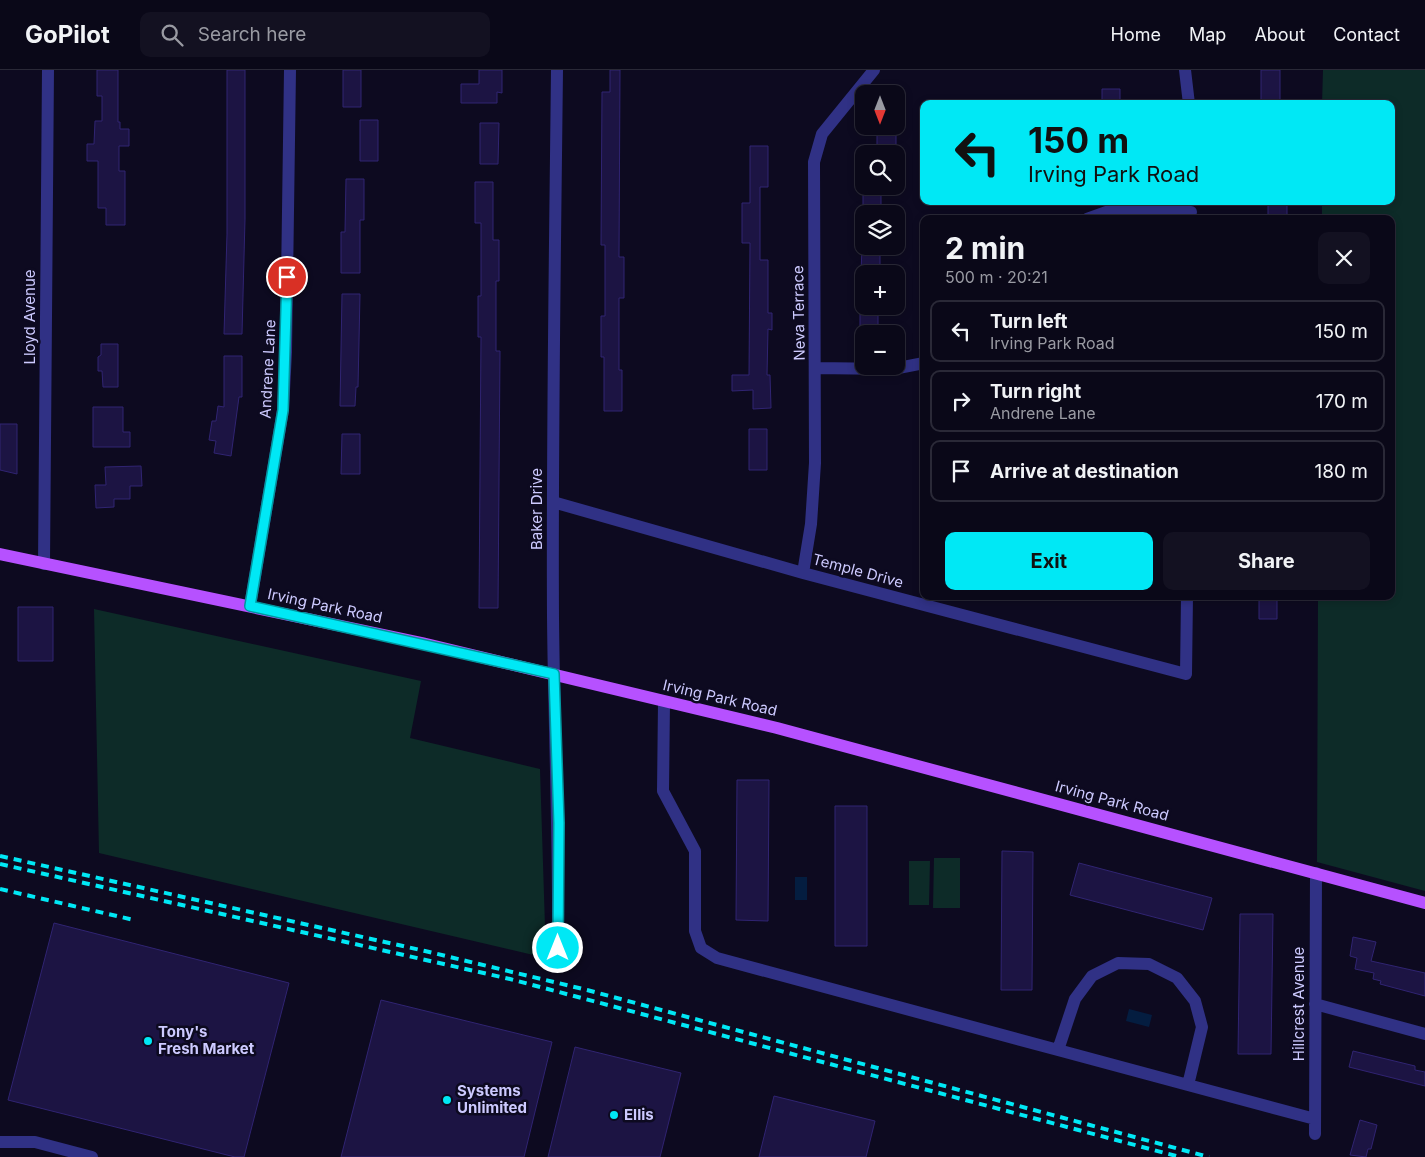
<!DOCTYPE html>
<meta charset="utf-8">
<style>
body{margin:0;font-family:Inter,sans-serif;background:#131121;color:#f1f3f6;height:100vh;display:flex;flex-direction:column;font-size:19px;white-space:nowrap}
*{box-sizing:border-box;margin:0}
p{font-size:16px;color:#999aa2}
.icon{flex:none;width:28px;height:28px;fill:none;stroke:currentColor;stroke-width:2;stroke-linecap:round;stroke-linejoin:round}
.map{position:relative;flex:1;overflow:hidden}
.panel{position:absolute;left:920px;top:145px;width:475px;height:385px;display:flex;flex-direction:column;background:#0a0818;border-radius:10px;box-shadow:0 2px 8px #0003,0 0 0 1px #2a2937}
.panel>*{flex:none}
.hud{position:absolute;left:920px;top:30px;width:475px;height:105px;border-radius:10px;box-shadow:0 2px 8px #0003,0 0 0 1px #2a2937;background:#00e8f5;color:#111;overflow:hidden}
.needle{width:32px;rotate:180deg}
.controls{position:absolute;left:855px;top:15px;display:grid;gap:10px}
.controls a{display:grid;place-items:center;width:50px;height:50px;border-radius:10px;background:#0a0818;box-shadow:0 2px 8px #0003,0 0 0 1px #2a2937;font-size:25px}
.pin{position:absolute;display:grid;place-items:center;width:42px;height:42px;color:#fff;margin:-21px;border:2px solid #fff;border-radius:50%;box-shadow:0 1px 5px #0007}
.me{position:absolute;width:55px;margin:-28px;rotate:0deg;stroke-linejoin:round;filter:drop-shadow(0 0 4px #0008)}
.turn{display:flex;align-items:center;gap:18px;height:105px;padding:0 25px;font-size:22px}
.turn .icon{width:65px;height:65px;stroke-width:2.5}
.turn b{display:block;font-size:35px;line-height:42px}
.round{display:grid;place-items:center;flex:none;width:52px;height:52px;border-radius:10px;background:#131121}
.overview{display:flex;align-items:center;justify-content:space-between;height:85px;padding:0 25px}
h1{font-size:30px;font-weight:700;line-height:38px}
.primary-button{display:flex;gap:10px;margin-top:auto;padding:10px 25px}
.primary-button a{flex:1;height:58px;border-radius:10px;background:#00e8f5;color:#111;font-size:20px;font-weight:700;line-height:58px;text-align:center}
.primary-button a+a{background:#131121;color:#f1f3f6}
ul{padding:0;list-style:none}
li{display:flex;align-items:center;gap:15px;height:62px;margin:0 10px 8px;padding:0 15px;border:2px solid #2a2937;border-radius:10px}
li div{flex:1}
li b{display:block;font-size:19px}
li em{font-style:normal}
header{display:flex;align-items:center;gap:30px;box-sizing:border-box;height:70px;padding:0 25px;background:#0a0818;border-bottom:1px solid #2a2937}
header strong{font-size:24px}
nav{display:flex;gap:28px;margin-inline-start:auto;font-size:18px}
.search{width:350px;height:45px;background:#131121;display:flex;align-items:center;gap:12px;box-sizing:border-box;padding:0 18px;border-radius:10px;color:#999aa2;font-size:19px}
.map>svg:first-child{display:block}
.green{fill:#0d2b28}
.water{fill:#041d40}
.building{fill:#1c1443;stroke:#302472}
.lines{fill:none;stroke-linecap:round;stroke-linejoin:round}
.minor{stroke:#303185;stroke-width:12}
.major{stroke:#b651ff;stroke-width:12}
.rail{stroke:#00e8f5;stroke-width:4;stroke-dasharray:8 6;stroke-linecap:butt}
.route-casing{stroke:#00979f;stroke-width:12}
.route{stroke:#00e8f5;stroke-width:9}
.poi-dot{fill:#00e8f5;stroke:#0d0a20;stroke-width:2}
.labels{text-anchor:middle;stroke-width:5;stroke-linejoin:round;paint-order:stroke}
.street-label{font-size:15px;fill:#cdcaff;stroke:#0d0a20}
.poi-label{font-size:15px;font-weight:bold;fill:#cdcaff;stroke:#0d0a20;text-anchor:start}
</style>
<header>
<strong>GoPilot</strong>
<div class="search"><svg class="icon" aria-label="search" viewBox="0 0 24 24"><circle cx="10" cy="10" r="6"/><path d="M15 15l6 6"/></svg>Search here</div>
<nav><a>Home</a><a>Map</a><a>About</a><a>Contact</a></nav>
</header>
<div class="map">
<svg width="1425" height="1087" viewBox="0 0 1425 1087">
<rect width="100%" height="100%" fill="#0d0a20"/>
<path class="green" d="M1323,0H1425V821L1317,792L1318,526H1391V149H1322V131H1391V34H1322Z
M94,539L421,611L410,668L540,699L546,888L99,783Z
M934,788H960V838H933Z
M909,791H930L929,835H909Z"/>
<path class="water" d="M795,807H807V830H795Z
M1129,939L1152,945L1149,957L1126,951Z"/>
<path class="building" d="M97,0H118V52H120V59H129V76H119V101H125V155H106V138H98V91H87V74H94L95,51H102V26H97Z
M227,0H245V149L242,264H224L227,164Z
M343,0H361V37H343Z
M479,0H502V23L497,22V33H461V14H479Z
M610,0H620L619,187H624V228H619V300H622V341H604V287H601V246H605V175H601L602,22H610Z
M1261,0H1280V34H1261Z
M1102,19H1120V34H1102Z
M360,50H378V91H360Z
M480,53H499L498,94H480Z
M877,56H896V84H877Z
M750,76H768V117H760V190H768V243H772V260L768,259L767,305H770L771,338L753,339V320L732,321V305H749L750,173H742V133H750Z
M346,109H364V150H360V203H341V162H345Z
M475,112H493V170H499V211H496V281H500L498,538H479L481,267H478V226H481V153H475Z
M863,116H881V144H863Z
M1268,131H1287V149H1268Z
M862,176H880V204H861Z
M342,224H360L358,317H356L355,336H340Z
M860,236H878V264H860Z
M101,274H118V317H103L102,301H98V287L101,285Z
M224,286H242V327H239L231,386L214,383L216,371L209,370L212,351H216L218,336L224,337Z
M93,337H123V362H130V377H93Z
M0,354H17V404L0,400Z
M749,359H767V400H749Z
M342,364H360V404H341Z
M141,396L142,416H130V429H114V437L96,438L95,415H106L105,397Z
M1259,526H1277V549H1259Z
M18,537H53V591H18Z
M737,710H769L768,851L736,850Z
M835,736H867V876H835Z
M1002,781L1033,782L1032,920H1001Z
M1079,793L1212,828L1203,860L1070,825Z
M1240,844H1273L1271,984H1238Z
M54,853L289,913L244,1087H235L8,1030Z
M1353,867L1376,872L1371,891L1425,903V926L1380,914L1381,911L1373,909L1374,903L1355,899L1357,888L1350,886Z
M381,930L552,972L524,1087H341Z
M575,977L681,1003L660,1087H548Z
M1353,981L1415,996V1000L1425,1002V1016L1349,997Z
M774,1026L875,1051L866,1087H759Z
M1360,1050L1377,1055L1371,1079H1368L1366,1087L1350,1085Z"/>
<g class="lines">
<path class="minor" d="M557,0C555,182 552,365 553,547C554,657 559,767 558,878
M1185,0L1189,34
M1087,149L1112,140L1191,142
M815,298L893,299L924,293
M553,432L803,503L1186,604L1187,526
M44,494L48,0
M803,503L811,454L815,393L814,92L822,64L874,0
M250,536L283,340L286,282L290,0
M664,632L663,721L695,781V861L701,878L717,888L1058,980
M1118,893L1149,894L1177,908L1195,931L1202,957L1188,1015L1058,980L1075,929L1092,906Z
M1315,934L1425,964
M1188,1015L1315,1049
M1315,1064L1316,803
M0,1072H35L92,1087"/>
<path class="major" d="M0,484L422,573L777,658L1425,833"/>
<path class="rail" d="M0,786L425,881L587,920L1209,1087
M0,794L510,909L1180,1087
M0,819L134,850"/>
</g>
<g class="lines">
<defs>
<path id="route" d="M287,207L283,340L250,536L554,604L559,753L558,878"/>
</defs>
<use href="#route" class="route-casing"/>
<use href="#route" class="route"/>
</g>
<g class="poi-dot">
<circle cx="148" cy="971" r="5"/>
<circle cx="447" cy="1030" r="5"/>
<circle cx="614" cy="1045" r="5"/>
</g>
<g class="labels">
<g class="street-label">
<text transform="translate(799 243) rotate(-91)" y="5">Neva Terrace</text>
<text transform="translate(30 247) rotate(-90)" y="5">Lloyd Avenue</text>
<text transform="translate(268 299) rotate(-87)" y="5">Andrene Lane</text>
<text transform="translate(537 439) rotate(-90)" y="5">Baker Drive</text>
<text transform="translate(858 501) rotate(15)" y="5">Temple Drive</text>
<text transform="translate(325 536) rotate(12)" y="5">Irving Park Road</text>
<text transform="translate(720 628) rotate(13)" y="5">Irving Park Road</text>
<text transform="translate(1112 731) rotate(15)" y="5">Irving Park Road</text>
<text transform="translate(1299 934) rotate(-90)" y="5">Hillcrest Avenue</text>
</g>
<g class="poi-label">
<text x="158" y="967">Tony's<tspan x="158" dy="17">Fresh Market</tspan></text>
<text x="457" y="1026">Systems<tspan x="457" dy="17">Unlimited</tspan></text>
<text x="624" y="1050">Ellis</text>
</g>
</g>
</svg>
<div class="controls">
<a><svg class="needle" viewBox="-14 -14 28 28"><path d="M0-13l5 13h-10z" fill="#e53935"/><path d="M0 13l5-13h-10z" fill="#999aa2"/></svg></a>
<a><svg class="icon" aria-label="search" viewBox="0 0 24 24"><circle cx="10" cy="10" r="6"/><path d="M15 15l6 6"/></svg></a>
<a><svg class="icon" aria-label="layers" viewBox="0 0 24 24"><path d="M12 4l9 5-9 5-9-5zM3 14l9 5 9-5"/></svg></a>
<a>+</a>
<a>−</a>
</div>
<div class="pin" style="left:287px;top:207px;background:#d93025"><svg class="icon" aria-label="arrive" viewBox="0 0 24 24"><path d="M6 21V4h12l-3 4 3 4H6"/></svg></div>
<svg class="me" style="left:558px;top:878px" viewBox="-20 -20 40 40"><circle r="17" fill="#00e8f5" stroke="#fff" stroke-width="3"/><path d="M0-11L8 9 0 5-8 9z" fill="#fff"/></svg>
<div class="hud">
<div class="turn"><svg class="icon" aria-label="left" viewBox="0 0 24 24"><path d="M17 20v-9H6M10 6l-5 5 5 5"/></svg><div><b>150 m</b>Irving Park Road</div></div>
</div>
<section class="panel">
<div class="overview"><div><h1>2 min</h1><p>500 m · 20:21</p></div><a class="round"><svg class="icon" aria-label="close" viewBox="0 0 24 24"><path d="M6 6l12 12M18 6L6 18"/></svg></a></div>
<ul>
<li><svg class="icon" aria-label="left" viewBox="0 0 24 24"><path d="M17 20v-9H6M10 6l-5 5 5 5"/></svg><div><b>Turn left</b><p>Irving Park Road</p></div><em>150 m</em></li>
<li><svg class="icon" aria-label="right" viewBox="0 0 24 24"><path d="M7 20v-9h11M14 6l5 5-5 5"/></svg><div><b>Turn right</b><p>Andrene Lane</p></div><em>170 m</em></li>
<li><svg class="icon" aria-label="arrive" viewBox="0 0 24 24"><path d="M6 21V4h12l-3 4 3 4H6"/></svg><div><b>Arrive at destination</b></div><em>180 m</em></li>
</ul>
<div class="primary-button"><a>Exit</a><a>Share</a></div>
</section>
</div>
